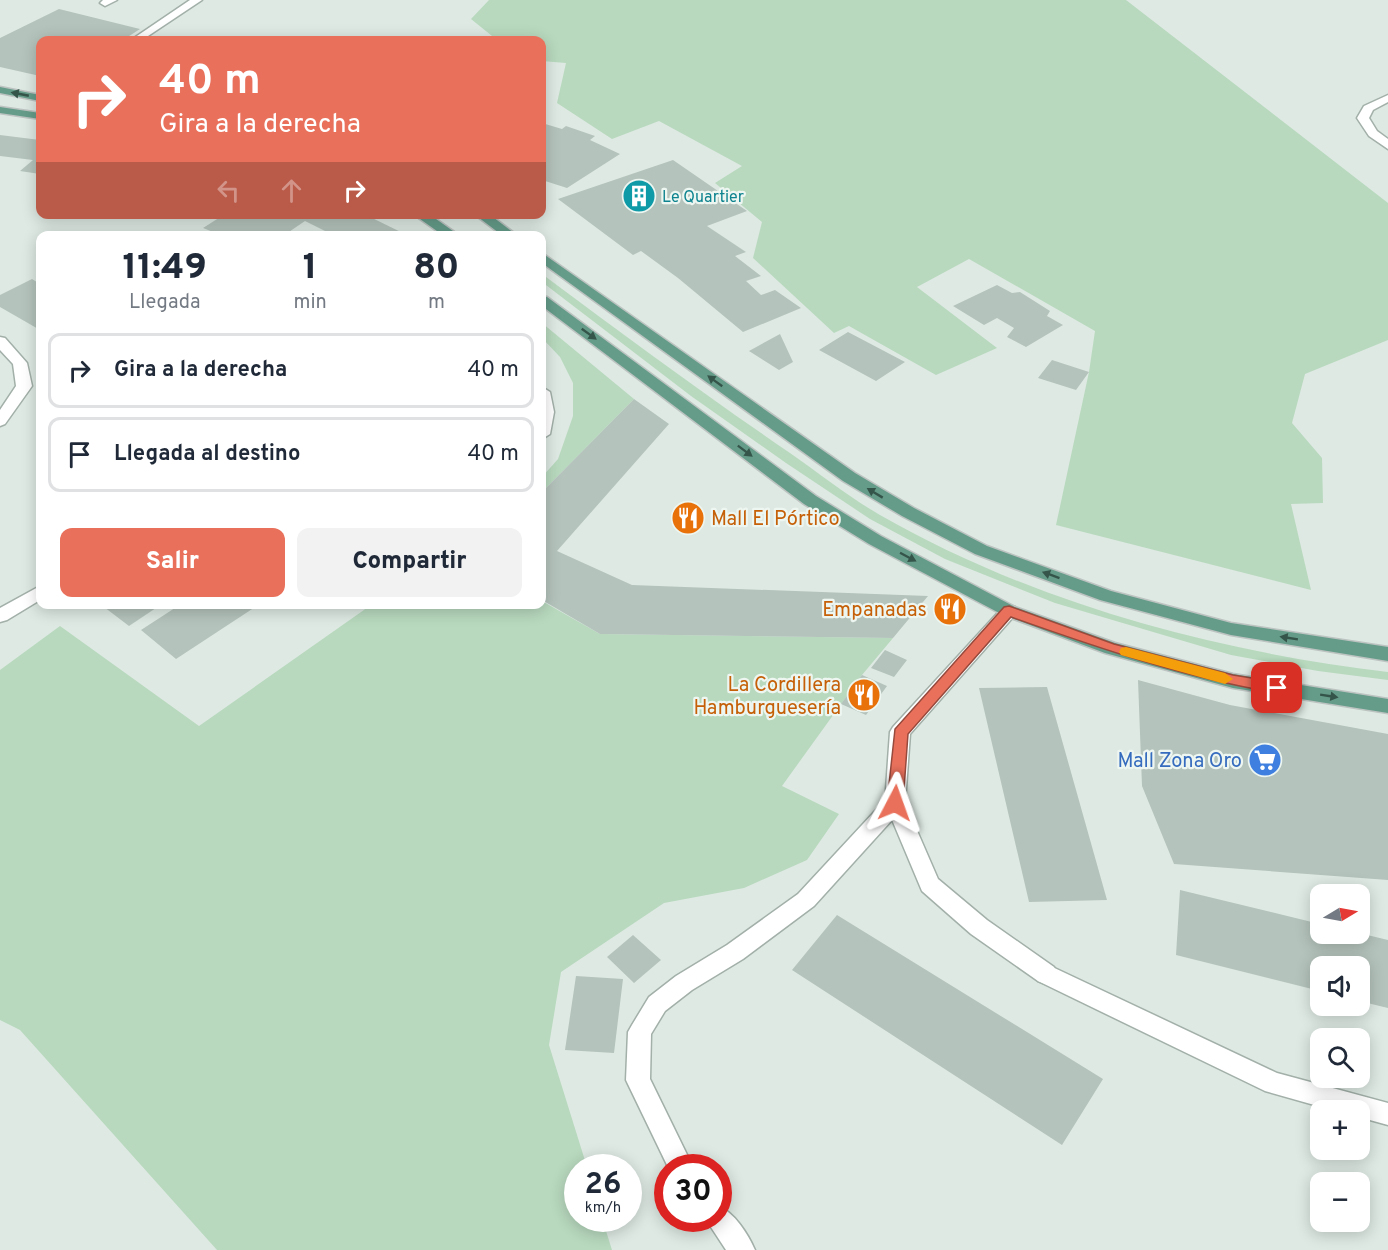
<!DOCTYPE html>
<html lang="es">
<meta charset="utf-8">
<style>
body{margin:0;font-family:Overpass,sans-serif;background:#f2f2f3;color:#1f2937;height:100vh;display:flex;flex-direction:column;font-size:22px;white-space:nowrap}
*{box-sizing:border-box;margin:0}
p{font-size:20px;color:#747a83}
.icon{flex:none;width:33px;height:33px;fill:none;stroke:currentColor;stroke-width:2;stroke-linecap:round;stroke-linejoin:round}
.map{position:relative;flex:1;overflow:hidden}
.sheet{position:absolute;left:36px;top:231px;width:510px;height:378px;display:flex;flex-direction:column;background:#fff;border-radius:12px;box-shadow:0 3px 15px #0003}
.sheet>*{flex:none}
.banner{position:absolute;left:36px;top:36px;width:510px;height:183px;border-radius:12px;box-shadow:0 3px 15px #0003;background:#e9715c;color:#fff;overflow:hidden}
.needle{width:39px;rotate:80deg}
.controls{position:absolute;left:1310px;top:884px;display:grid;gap:12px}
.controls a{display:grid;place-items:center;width:60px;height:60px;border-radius:12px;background:#fff;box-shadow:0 3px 15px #0003;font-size:30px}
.speed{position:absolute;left:564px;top:1154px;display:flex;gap:12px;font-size:30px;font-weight:700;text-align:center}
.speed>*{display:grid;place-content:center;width:78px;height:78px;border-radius:50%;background:#fff;box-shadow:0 3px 15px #0003;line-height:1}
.speed small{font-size:15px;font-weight:400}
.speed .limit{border:9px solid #d22;background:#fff;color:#111}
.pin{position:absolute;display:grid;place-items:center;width:51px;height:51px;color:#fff;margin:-26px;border-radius:12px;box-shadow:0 3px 9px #0006}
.me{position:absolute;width:66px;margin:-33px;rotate:4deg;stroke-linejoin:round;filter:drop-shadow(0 0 4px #0008)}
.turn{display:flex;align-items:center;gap:21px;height:126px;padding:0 24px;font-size:27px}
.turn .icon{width:78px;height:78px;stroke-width:2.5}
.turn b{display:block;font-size:42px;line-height:51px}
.lanes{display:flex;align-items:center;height:57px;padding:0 24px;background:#0003;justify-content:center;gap:30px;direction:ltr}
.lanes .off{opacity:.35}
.eta{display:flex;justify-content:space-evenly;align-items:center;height:102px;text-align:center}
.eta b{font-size:36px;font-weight:800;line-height:42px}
.primary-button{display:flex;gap:12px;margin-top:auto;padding:12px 24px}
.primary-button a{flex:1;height:69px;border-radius:12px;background:#e9715c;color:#fff;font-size:24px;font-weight:800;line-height:69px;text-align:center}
.primary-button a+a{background:#f2f2f3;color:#1f2937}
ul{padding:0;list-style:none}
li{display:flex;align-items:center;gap:18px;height:75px;margin:0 12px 9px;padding:0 12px;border:3px solid #e0e1e3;border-radius:12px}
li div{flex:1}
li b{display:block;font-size:22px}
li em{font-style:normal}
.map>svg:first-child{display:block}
.green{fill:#b8d9be}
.building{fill:#b4c3bc}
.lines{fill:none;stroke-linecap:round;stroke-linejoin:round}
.service-casing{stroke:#a2b0a9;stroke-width:3}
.minor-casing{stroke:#a2b0a9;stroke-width:3}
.primary-casing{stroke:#bcc3c1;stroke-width:3}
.service{fill:#fff;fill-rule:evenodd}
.minor{fill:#fff;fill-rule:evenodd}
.primary{fill:#659c89;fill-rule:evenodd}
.oneway{fill:#35554a}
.route{fill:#e9715c;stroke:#97493c;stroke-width:1.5}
.slow{fill:#f59e0b}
.labels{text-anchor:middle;stroke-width:4.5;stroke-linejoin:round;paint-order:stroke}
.far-culture-label{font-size:16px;fill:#0d838f;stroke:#eef6f1;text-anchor:start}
.food-label{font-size:20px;fill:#c56008;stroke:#eef6f1;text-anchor:end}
.shop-label{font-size:20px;fill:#366cbe;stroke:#eef6f1;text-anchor:end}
</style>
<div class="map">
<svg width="1388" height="1250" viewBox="0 0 1388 1250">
<rect width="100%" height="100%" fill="#dee9e3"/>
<path class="green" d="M489,0H1126L1388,203V340L1305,374L1292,423L1322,458L1323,503L1291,504L1311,590L1056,525L1089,372L1095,331L969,259L917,287L997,348L936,375L849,326L834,333L753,258L762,222L715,183L742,166L659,121L612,139L557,103L566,63L542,61V40H497L471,19Z
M542,274C624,335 705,395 790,453C820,474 849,497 880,515C1034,603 1213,651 1388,672V680L1318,671L1231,655L1055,603L945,559L870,519L786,463L691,396L542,282Z
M542,323L634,399L542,492V477L558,459L573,416V383L560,357L542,338Z
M542,601L600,634L893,638L862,675L782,786L839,814L807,860L744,888L664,903L561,972L549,1045L587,1167H578V1218H602L612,1250H217L20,1030L0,1020V670L60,626L199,726L371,605L542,604Z"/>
<path class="building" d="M59,9L140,29L123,40H40V76L0,67V38Z
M542,123L562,129L566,126L595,136L590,140L620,154L567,188L542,180Z
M0,135L40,140V174L20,171L33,160L0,156Z
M673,160L747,211L707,226L746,252L735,256L761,276L746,281L761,295L775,290L801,308L743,332L678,278L641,251L633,255L558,199Z
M225,214H364L409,236H335L305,221L283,236H223L203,228Z
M32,279L40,284V330L0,307V295Z
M997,285L1012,293L1020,292L1050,311L1047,316L1063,325L1026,347L1007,337L1014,328L997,318L984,325L953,306Z
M848,332L905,362L876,381L819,350Z
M780,334L793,362L779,370L749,351Z
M1052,360L1089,372L1076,390L1038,378Z
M634,399L669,424L557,551L632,585L928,596L893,638L600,634L542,600V492Z
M100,604H162L129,626Z
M181,604H260L176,659L141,630Z
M885,650L907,660L894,677L871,668Z
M862,675L887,686L866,715L841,704Z
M1138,680L1230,705L1388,734V880L1174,864L1142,786Z
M1047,687L1107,900L1029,902L979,688Z
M1180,890L1320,924V933H1359L1388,940V1008L1359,1001V966H1320V991L1176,955Z
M837,915L1103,1079L1062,1145L792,970Z
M633,935L661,960L634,983L607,957Z
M576,976L623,979L614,1053L565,1050Z"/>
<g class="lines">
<defs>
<path id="service" d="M103,0H117L105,6L100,3Z
M1388,95V102L1373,110L1369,118L1377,131L1388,139V149L1369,136L1357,118L1364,106Z
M542,387L550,392L554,412L550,434L542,439Z
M40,586V600L7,620L0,622V608Z
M895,795L902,797L905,803L902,809L814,906L743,959L692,990L665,1011L651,1034L650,1079L693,1167H668L626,1080L628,1032L632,1025L649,997L676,976L727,945L798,894L888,797Z
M1046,964L1277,1073L1388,1103V1125L1359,1117V1110H1332L1265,1091L1038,981L1035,974L1038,967Z
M718,1206C734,1212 748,1234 755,1250H726L705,1218H718Z"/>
<path id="minor" d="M190,0H202L142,40H131Z
M0,337L5,338L27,363L32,386L5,424L0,426V410L16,386L13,364L0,350Z
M1009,605L1015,607L1018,611L1015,615L910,734L905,803L938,879L987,920L1054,967L1057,974L1054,981L1046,984L1038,981L971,934L922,891L885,803L890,732L893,727L1003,607Z"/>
<path id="primary" d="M0,87L40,95V101L0,93Z
M0,107L40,113V119L0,113Z
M413,214H429L460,236H444Z
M474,214H489L518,236H503Z
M542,253L855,473L914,508L987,546L1111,591L1231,623L1388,647V661L1231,635L1100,600L975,554L902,516L843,481L542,263Z
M542,296L547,297L816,496L881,536L1015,607L1115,643L1233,674L1388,699V713L1233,688L1105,653L1003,615L869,544L804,504L542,306Z"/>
</defs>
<use href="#service" class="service-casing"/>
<use href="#minor" class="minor-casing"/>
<use href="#primary" class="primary-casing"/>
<use href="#service" class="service"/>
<use href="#minor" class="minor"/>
<use href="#primary" class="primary"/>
</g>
<defs><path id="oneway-solid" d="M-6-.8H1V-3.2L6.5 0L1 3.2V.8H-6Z" transform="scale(1.5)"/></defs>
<g class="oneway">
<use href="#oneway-solid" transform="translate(20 94) rotate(-169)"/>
<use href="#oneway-solid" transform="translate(589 334) rotate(36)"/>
<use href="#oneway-solid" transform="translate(715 381) rotate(-144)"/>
<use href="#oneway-solid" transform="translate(745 451) rotate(37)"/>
<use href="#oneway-solid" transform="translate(875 493) rotate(-149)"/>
<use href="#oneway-solid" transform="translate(908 557) rotate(28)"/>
<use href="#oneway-solid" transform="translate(1051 575) rotate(-160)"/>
<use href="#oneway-solid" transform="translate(1289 638) rotate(-171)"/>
<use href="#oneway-solid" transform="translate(1329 696) rotate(9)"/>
</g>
<path class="route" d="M1009,606L1114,644L1233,675L1277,682L1284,688L1277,693C1186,678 1098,648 1011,617L908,734L903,803L900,807H890L887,803L895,729L1004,607Z"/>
<path class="slow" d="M1126,647L1225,673L1233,679L1225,684L1121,655L1119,652L1121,648Z"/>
<defs>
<symbol id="building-disc" viewBox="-11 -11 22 22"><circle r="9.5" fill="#0f9aa8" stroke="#eef6f1"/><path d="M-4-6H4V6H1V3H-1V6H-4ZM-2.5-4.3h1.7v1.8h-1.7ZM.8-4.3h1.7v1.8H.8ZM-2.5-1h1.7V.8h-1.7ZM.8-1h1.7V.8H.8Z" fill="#fff"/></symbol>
<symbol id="restaurant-disc" viewBox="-11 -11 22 22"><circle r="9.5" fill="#e8710a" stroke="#eef6f1"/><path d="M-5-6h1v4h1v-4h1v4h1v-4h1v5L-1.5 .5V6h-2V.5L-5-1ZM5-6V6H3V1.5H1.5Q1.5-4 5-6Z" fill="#fff"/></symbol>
<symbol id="supermarket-disc" viewBox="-11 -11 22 22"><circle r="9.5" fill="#3f7fe0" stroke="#eef6f1"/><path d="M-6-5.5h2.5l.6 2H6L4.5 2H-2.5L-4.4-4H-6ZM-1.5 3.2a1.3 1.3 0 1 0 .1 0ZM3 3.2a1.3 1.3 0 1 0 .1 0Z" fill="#fff"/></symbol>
</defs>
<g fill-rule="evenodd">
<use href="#building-disc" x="620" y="177" width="38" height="38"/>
<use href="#restaurant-disc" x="669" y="499" width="38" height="38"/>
<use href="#restaurant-disc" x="931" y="590" width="38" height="38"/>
<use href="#restaurant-disc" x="845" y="676" width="38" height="38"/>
<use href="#supermarket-disc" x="1246" y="741" width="38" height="38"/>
</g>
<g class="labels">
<g class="far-culture-label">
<text x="662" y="202">Le Quartier</text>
</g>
<g class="food-label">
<text x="711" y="525" text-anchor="start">Mall El Pórtico</text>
<text x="927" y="616">Empanadas</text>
<text x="841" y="691">La Cordillera<tspan x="841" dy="23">Hamburguesería</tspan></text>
</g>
<g class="shop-label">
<text x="1242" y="767">Mall Zona Oro</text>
</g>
</g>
</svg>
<div class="controls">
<a><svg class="needle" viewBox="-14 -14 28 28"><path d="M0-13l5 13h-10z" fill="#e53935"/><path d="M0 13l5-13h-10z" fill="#747a83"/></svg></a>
<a><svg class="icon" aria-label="sound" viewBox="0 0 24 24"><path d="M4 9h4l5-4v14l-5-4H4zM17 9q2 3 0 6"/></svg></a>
<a><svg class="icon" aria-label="search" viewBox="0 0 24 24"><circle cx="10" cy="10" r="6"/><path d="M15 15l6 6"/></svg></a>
<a>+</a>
<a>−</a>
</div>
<div class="speed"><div>26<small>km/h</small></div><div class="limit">30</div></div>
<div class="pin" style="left:1277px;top:688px;background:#d93025"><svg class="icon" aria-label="arrive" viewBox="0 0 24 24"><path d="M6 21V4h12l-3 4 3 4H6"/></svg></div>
<svg class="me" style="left:895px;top:803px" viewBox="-20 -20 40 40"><path d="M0-17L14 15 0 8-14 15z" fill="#e9715c" stroke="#fff" stroke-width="4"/></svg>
<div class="banner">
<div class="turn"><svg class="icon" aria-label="right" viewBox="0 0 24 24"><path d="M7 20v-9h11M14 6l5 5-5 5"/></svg><div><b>40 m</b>Gira a la derecha</div></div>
<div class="lanes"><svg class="icon off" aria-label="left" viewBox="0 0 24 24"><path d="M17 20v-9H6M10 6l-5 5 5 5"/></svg><svg class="icon off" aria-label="ahead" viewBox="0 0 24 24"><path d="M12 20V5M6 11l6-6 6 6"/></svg><svg class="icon" aria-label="right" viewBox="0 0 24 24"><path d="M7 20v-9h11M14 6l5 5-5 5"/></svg></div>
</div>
<section class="sheet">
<div class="eta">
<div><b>11:49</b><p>Llegada</p></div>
<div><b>1</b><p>min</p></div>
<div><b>80</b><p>m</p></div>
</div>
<ul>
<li><svg class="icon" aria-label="right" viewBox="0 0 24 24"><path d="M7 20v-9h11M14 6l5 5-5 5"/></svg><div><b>Gira a la derecha</b></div><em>40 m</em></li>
<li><svg class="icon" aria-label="arrive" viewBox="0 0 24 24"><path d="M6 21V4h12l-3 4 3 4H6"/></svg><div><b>Llegada al destino</b></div><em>40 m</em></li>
</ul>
<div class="primary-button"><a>Salir</a><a>Compartir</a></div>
</section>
</div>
